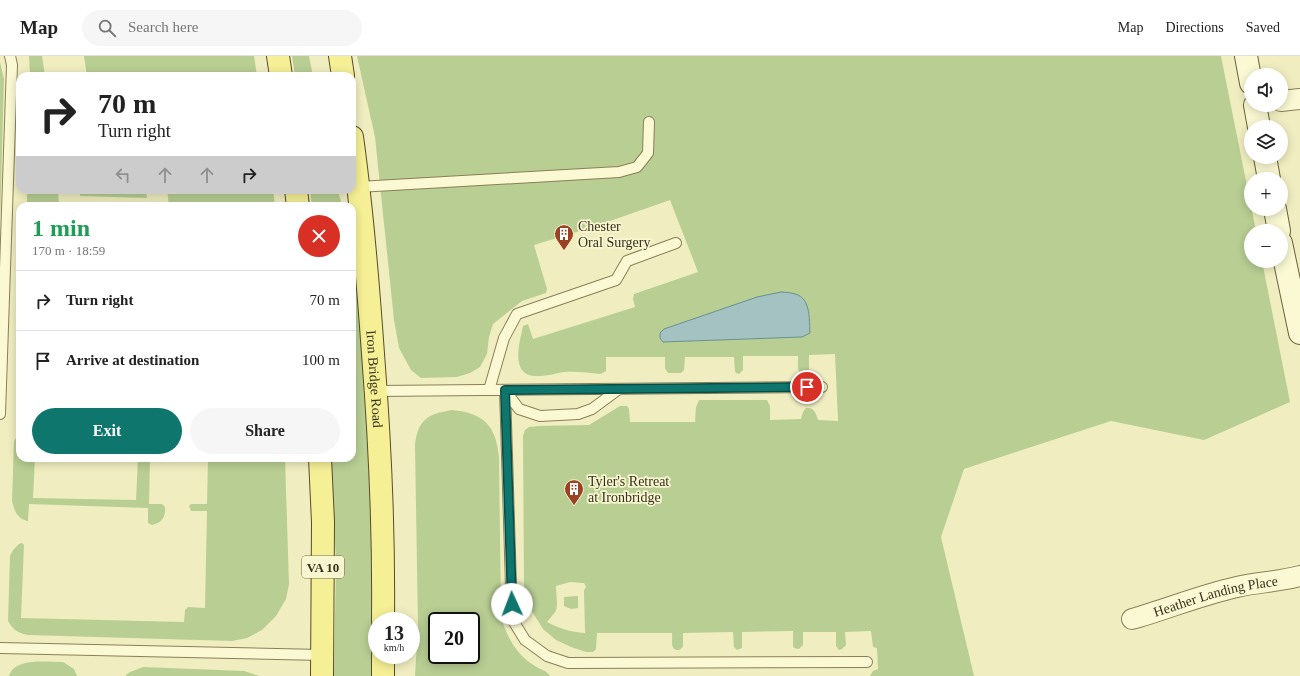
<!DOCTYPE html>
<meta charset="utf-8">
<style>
body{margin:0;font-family:Georgia,serif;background:#f6f6f6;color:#222;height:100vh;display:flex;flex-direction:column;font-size:15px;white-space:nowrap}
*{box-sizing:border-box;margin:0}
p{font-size:13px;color:#767676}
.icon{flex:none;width:22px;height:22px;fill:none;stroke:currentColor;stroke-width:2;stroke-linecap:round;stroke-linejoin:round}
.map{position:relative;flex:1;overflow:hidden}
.sheet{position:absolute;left:16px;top:146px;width:340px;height:260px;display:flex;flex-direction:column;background:#fff;border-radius:12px;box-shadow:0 2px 10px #0003}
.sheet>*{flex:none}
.guide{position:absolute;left:16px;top:16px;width:340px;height:122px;border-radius:12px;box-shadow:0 2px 10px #0003;background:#fff;color:#222;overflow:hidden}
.controls{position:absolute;left:1244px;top:12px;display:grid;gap:8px}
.controls a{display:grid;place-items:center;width:44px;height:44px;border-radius:50%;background:#fff;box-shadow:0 2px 10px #0003;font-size:20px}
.speed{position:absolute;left:368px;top:556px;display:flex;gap:8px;font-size:20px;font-weight:700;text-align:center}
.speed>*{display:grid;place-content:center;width:52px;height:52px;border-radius:50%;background:#fff;box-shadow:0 2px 10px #0003;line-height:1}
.speed small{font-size:10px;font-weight:400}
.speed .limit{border:2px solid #111;border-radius:6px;background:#fff;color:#111}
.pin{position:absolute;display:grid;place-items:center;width:34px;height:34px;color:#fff;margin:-17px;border:2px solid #fff;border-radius:50%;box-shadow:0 1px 4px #0007}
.me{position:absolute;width:44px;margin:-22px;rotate:358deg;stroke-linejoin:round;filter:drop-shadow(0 0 3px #0008)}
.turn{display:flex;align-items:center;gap:14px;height:84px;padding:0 16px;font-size:18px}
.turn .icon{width:52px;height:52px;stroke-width:2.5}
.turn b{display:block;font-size:28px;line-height:34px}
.lanes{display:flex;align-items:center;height:38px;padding:0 16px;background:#0003;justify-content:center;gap:20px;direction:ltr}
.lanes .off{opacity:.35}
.round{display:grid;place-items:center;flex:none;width:42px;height:42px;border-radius:21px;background:#f6f6f6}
.summary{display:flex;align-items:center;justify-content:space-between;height:68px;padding:0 16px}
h1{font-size:24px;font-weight:800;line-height:30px;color:#1e9e55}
.primary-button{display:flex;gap:8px;margin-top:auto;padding:8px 16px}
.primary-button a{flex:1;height:46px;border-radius:24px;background:#0f766e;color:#fff;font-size:16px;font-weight:800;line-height:46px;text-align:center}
.primary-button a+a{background:#f6f6f6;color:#222}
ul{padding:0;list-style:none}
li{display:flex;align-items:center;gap:12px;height:60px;padding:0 16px;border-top:1px solid #e0e0e0}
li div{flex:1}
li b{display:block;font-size:15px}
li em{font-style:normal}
header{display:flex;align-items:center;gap:24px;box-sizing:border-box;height:56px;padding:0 20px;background:#fff;border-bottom:1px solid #e0e0e0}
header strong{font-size:19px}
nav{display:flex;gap:22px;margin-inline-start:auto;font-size:14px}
.search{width:280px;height:36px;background:#f6f6f6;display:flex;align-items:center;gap:10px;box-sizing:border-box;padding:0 14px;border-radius:22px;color:#767676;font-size:15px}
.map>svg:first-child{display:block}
.green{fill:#b8ce93;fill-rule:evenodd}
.water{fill:#a3c2c1;stroke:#6a9090}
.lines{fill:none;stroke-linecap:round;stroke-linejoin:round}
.lane-casing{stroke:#8a7f57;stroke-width:12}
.street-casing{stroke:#8a7f57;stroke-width:22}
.secondary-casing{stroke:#6b603a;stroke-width:24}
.primary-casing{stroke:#574b2c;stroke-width:24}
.lane{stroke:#faf9d3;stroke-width:10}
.street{stroke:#faf9d3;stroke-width:20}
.secondary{stroke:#faf9d3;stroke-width:22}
.primary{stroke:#f5f095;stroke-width:22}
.route-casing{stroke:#0a4d48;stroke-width:10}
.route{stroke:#0f766e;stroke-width:7}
.labels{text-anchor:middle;stroke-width:3.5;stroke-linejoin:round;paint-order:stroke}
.shield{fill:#f7f6d0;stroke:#716c52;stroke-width:1}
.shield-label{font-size:13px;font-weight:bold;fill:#38311c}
.poi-label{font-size:14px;fill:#38311c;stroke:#f7f6d0;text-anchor:start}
.street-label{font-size:14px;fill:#38311c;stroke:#f7f6d0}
</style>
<header>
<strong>Map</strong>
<div class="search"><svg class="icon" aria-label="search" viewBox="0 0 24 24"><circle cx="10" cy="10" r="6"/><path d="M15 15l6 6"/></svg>Search here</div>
<nav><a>Map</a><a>Directions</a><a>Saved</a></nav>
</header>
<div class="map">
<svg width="1300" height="620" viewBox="0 0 1300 620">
<rect width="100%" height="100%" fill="#f0eec0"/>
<path class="green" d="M29,0H42L45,20H30Z
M84,0H254L257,20H87Z
M292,0H309L313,20H295Z
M357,0H1221L1256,175H1251V205H1262L1290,346L1204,384L1111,365L964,413L941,481L974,620H870L873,615L878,613L877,592L873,591L871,575L845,576L846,589L842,593L839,594L836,590V576H803V589L799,593L794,592L793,590V575L742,576V592L737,594L734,591L733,576L683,577V591L679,594C669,595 673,584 672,577H597L596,593L593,596H586L571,591L556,584L543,573L528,549L524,533L523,380L525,374L529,371L538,370L589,369L620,350H627L629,353L630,366H695L696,351L699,344H767L770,350V364L801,363L803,356L806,352C814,351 816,357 818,364L838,365L835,298L809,299V315L803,318L800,317L798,313V300H743V314L739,318L736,317L735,315L734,301H685L684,314L681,317H668L665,312V301H606V315L601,318C589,317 576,315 564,316C556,317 548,320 540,320C509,322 519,289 523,270L528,268L533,283L635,251L633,243L634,238L698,216L670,144L596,170L534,189L547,233L546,237L522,245L493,268L489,281L487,298L480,311L470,317L457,321L421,322L411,314L399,292L394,264L375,81ZM802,281L663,286L660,282ZM570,526L584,527L586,531L584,534L585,577C570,576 561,573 547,566L556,555L557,549L556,530Z
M0,6L4,23L0,166Z
M27,134H58L59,150H27Z
M80,134H146L147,142L80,140Z
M167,134H273L275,150H169Z
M310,134H338L342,150H312Z
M352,196L360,248L370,420L373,620H334L336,507L331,402H352Z
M20,275V336L17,324L18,281Z
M452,354C484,357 496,370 499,401L501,561C507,581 516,599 535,610C540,614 547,614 550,620H415L418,571L415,389C418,364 427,358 452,354ZM437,565H471V599H437Z
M20,376V402H35L33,442L136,444L138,402H150L149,448H162L165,451C166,461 162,467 152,469L148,467V452L29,448L28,465C17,463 14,454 12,445L14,385Z
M208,402H285L289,528L286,543L276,560L262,574L247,582L232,585L28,579C18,577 13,574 8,565L10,500L13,494L19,488L22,487L24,489L21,562L184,566L185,554L188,551L205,552L207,455H191L189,450L191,448H207Z
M578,540V552L571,553L564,550V541Z
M63,606L74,613L77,620H9C14,601 48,606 63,606Z
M143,611L244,615L259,620H125L130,616Z"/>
<path class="water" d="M781,236C786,236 793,237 798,239C811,245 809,265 810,277L802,281L663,286L660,282V277L664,273L757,241Z"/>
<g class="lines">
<defs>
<path id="lane" d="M358,131L619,116L637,111L648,97L649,66
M489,334L504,282L517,258L616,224L627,205L676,187
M505,334L512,563L525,584L547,600L568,607L867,606
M505,334L519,353L540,360L578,358L592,353L619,333
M376,335L822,331
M0,358L12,9L10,0
M0,592L323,599"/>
<g id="street">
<path d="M1281,45L1300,43"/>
<path id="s1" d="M1132,563C1167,553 1201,539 1237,531C1258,526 1278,526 1300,520"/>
</g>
<path id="secondary" d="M1246,0L1251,27
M1255,49L1259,71
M1265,101L1269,123
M1275,153L1279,175
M1281,187L1300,277"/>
<g id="primary">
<path d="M278,0L281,20"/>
<path d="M340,0L343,20"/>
<path id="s2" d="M352,81C362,153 368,226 373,298C380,387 384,476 383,565"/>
<path d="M296,134L298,150"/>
<path d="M320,402L323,466L322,620"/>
<path d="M383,620V599"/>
</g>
</defs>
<use href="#lane" class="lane-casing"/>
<use href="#street" class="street-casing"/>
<use href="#secondary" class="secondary-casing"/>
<use href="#primary" class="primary-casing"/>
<use href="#lane" class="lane"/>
<use href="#street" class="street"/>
<use href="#secondary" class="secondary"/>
<use href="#primary" class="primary"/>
</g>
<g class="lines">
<defs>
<path id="route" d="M512,548L505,334L807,331"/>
</defs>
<use href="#route" class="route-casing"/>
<use href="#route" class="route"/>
</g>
<defs>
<symbol id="building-pin" viewBox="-11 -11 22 30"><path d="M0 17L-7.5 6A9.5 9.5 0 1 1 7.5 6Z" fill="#9b4224" stroke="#f7f6d0"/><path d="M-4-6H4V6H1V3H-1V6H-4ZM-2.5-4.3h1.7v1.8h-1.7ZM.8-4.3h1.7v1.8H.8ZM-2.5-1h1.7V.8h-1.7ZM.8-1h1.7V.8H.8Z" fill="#fff"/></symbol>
</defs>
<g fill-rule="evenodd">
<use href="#building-pin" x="553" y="167" width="22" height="30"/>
<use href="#building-pin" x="563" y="422" width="22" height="30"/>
</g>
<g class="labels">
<rect class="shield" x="302" y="500" width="42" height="22" rx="3"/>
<g class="shield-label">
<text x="323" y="516">VA 10</text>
</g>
<g class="poi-label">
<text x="578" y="175">Chester<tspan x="578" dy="16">Oral Surgery</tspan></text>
<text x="588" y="430">Tyler's Retreat<tspan x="588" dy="16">at Ironbridge</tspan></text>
</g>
<g class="street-label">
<text dy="5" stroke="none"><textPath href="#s2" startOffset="243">Iron Bridge Road</textPath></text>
<text dy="5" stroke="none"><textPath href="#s1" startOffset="87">Heather Landing Place</textPath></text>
</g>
</g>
</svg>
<div class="controls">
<a><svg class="icon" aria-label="sound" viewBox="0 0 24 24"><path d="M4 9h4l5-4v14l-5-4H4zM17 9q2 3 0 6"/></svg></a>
<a><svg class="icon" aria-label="layers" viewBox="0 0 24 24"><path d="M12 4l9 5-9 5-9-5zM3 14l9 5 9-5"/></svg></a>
<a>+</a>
<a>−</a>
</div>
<div class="speed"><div>13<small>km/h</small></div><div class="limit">20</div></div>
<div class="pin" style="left:807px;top:331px;background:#d93025"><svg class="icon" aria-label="arrive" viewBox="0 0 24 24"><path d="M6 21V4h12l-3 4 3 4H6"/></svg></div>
<svg class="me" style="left:512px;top:548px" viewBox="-20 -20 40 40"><circle r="19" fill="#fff"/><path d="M0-13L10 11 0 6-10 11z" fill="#0f766e"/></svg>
<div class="guide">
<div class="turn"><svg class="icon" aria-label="right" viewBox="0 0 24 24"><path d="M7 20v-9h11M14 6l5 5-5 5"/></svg><div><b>70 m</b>Turn right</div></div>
<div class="lanes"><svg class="icon off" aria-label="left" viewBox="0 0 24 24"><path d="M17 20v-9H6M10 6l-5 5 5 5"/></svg><svg class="icon off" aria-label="ahead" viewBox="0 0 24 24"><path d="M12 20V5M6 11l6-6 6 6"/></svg><svg class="icon off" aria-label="ahead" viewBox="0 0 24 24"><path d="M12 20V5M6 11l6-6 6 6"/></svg><svg class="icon" aria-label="right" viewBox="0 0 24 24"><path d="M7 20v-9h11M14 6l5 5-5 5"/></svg></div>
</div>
<section class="sheet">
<div class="summary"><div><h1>1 min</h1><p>170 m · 18:59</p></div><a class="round" style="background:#d93025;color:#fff"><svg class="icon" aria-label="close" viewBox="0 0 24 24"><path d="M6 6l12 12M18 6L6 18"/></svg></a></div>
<ul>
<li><svg class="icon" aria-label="right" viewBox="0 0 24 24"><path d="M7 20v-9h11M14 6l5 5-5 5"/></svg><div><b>Turn right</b></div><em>70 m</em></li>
<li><svg class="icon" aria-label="arrive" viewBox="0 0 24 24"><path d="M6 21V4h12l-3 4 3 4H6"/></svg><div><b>Arrive at destination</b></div><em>100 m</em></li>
</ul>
<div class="primary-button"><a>Exit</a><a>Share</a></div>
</section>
</div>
